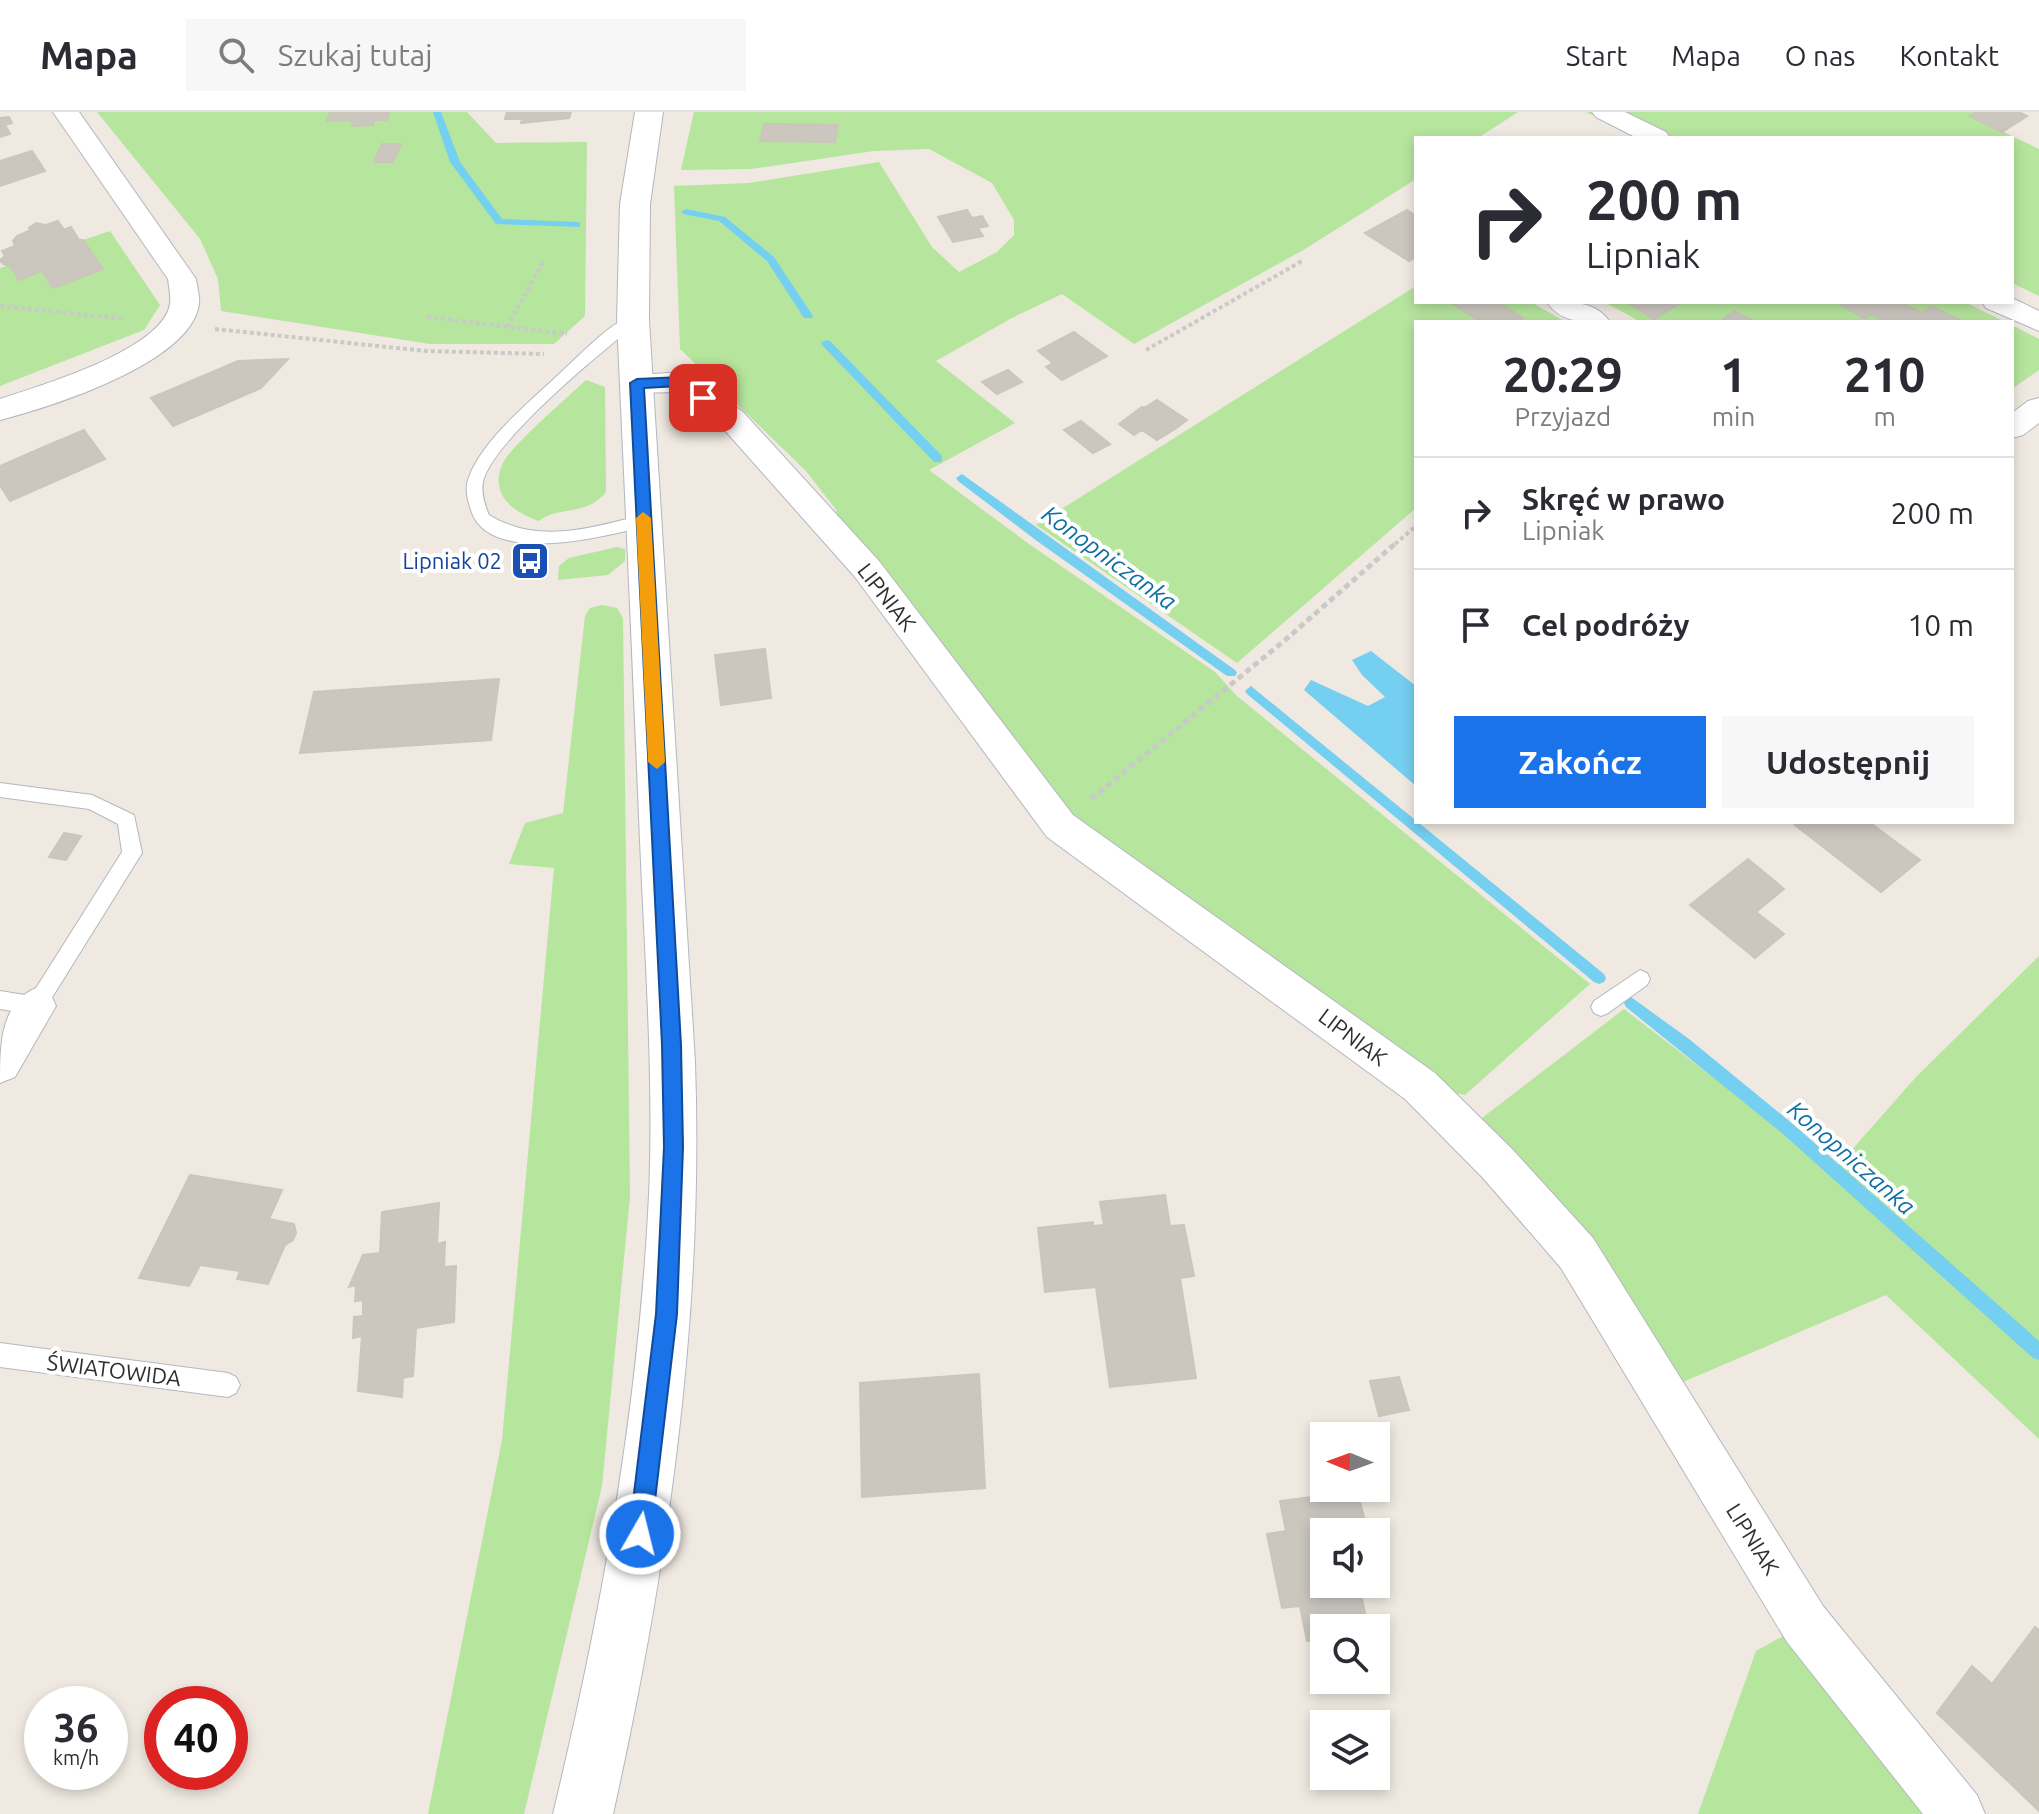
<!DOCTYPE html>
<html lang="pl">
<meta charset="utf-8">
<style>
body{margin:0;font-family:Ubuntu,sans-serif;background:#f7f7f7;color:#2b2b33;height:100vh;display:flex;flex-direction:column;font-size:30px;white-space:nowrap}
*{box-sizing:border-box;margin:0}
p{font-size:26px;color:#7c7c81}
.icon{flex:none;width:44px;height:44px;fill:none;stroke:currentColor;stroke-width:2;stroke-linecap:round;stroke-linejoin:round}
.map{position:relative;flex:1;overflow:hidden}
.details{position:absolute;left:1414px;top:208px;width:600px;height:504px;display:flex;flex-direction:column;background:#fff;border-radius:0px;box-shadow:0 4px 12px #0003}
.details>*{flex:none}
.top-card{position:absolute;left:1414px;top:24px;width:600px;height:168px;border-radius:0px;box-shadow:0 4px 12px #0003;background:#fff;color:#2b2b33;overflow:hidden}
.needle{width:52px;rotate:271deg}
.tools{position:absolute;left:1310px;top:1310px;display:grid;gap:16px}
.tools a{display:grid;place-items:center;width:80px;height:80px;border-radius:0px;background:#fff;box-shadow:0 4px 12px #0003;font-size:40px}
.speed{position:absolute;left:24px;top:1574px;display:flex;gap:16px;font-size:40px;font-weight:700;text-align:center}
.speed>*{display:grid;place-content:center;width:104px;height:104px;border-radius:50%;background:#fff;box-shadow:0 4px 12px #0003;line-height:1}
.speed small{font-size:20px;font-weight:400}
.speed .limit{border:12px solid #d22;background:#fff;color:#111}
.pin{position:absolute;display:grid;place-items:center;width:68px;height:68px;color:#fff;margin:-34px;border-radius:16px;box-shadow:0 4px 12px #0006}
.me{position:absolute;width:88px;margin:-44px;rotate:8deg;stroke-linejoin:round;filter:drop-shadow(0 0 6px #0008)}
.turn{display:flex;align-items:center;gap:28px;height:168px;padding:0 40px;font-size:36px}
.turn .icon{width:104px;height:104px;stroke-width:2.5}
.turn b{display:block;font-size:56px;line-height:68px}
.eta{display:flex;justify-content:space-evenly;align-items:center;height:136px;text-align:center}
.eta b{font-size:48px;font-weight:700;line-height:56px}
.primary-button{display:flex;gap:16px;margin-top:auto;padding:16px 40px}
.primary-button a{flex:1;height:92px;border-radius:0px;background:#1a73e8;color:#fff;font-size:32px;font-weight:700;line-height:92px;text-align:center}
.primary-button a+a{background:#f7f7f7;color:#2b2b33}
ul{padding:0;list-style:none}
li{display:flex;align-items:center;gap:24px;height:112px;padding:0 40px;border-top:2px solid #e1e1e2}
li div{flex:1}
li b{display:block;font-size:30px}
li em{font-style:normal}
header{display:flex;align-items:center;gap:48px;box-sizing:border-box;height:112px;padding:0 40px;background:#fff;border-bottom:2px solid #e1e1e2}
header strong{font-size:38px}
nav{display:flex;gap:44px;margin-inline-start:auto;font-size:28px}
.search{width:560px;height:72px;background:#f7f7f7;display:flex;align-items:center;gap:20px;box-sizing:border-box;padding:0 28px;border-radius:0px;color:#7c7c81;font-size:30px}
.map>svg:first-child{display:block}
.green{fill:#b6e59e}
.water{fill:#75cff0}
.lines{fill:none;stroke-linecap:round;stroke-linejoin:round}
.stream{fill:#75cff0;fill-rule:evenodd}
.building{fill:#cbc7bf;stroke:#cbc5ba;stroke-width:2}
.lane-casing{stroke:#b4b7c1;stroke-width:2}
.street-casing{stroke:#b4b7c1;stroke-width:2}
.secondary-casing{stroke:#b4b7c1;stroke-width:2}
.path-far1{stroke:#c9c9c9;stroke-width:4;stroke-dasharray:4 3;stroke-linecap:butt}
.path{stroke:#c9c9c9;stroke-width:5;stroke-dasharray:6 4;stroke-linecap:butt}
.lane{fill:#fff;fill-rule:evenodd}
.street{fill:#fff;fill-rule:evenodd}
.secondary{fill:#fff;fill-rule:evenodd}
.route{fill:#1a73e8;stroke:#114b97;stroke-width:2}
.slow{fill:#f59e0b}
.labels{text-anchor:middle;stroke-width:8;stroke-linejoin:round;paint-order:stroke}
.transit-label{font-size:22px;fill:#164399;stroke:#fff;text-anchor:end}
.street-label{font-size:22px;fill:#2e2e2e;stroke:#fff}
.water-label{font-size:24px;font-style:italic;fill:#0d6fa3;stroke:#fff}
</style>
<header>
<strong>Mapa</strong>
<div class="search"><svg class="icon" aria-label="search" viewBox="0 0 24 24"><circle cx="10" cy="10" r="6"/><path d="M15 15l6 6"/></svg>Szukaj tutaj</div>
<nav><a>Start</a><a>Mapa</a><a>O nas</a><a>Kontakt</a></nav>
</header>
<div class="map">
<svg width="2039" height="1702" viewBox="0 0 2039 1702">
<rect width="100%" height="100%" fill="#efe9e1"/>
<path class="green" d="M97,0H467L496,31L587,30L585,204L554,232H430L221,199L218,167L200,127Z
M694,0H1518L1478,26H1416V67L1305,137L1134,232L1062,182L1010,207L936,249L1015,311L929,358L1029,432L1215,560L1237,584L1590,872L1465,983L1420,974L1060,714L823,406L837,399L806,359L680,237L674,74L749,71L879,50L932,135L959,160L997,140L1014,123V108L992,71L929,37L874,39L751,57L681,58Z
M1586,0H1976L1970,4L2039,37V184L2012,171V26H1640Z
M110,119L160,193L144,218L0,274V156Z
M1416,174V190H1531L1566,210H1416V396L1237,551L1036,413Z
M1604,190H1965L2005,210H1641Z
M2012,213L2039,227V258L2012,277Z
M586,268L605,275L606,380C586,405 556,394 539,409C514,401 488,382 503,351C509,336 571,282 586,268Z
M617,435L625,437V449L608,463L558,468L559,454L569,446Z
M602,493L617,496L623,506L630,1084L602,1374L524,1702H428L502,1328L554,756L509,752L525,711L563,701L585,504L590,496Z
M2039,844V1327L1886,1183L1683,1270L1589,1132L1478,1009L1624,897L1834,1058L1916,965Z
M1805,1512L1968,1702H1698L1756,1539Z"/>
<path class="water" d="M1371,539L1416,574V674L1304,578L1311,568L1368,594L1385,585L1362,563L1352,548Z"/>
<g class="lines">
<path class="stream" d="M433,0H441L460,50L502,107L577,110L580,111V115L496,112L450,50Z
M686,97L725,105L774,145L813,204L812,206H804L767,149L719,109L683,102L681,100Z
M826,228L830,229L942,344V350H934L822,233L821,231Z
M962,362L1235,558L1237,561L1235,564H1227L1037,429L958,369L956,366Z
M1251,574L1604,862L1606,866L1604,870L1599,872L1594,870L1247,582L1245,579Z
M1631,885L1689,927L1793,1012L2039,1229V1248L2033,1246L1783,1022L1626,895L1624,891L1626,887Z"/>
</g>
<path class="building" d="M330,0H389L387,8H374L373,13L352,14L354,8L327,9Z
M507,0H571L569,6L521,11L522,7H505Z
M1976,0H2019L2027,4L2002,20L1969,4Z
M9,5L12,11L5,13L10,22L0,25V6Z
M764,12L838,13L835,30L760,29Z
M382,32H401L393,50H374Z
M32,39L45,59L0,74V49Z
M967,98L972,106L982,104L988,114L978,116L983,124L953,130L938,105Z
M1407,98L1416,104V145L1409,149L1365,121Z
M58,109L64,118L71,115L79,128H83L10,154L3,152L0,148L5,144L2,139L15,134L13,129L17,124L31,118L29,116L36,111L46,113Z
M83,128L103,157L53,176L42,159L19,168L10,154Z
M1450,190H1498L1523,206L1517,210H1481Z
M1627,190H1682L1654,207Z
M1836,190H1899L1906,193L1886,210L1870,202L1865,207Z
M1906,193L1922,201L1931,194L1962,209L1886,210Z
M1734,199L1755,210H1720Z
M1074,220L1107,244L1062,268L1046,255L1053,251L1038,239Z
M288,247L261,276L222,293L203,264L238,249Z
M1008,258L1022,270L997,282L982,270Z
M203,264L222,293L173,314L151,286Z
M1157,288L1187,308L1175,317L1144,296Z
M1142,295L1144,296L1175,317L1157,328L1142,318L1134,323L1119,312Z
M1081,309L1110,332L1093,341L1064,318Z
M84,318L105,347L60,367L39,337Z
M39,337L60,367L10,389L0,373V354Z
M765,537L771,586L721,593L715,543Z
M499,567L491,628L300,641L314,580Z
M1799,710H1869L1920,748L1881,780L1795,713Z
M64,721L81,724L66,748L49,745Z
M1748,747L1784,777L1756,800L1784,822L1755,846L1690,793Z
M190,1063L282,1078L269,1107L294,1112L296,1121L293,1128L285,1133L268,1172L237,1167L240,1159L200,1153L189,1174L139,1166Z
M1165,1083L1170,1114L1184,1113L1194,1164L1180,1166L1196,1266L1110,1275L1096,1175L1045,1180L1038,1116L1093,1110V1114L1104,1113L1100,1090Z
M439,1091L437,1132L445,1130L444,1155L456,1154L454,1210L416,1216L413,1264L403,1266L402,1285L358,1279L362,1224L353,1226L354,1205L363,1204V1188L355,1189L356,1173L349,1175L363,1143L380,1141L382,1100Z
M979,1262L985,1376L862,1385L860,1271Z
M1399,1265L1409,1298L1379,1304L1370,1269Z
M1357,1379L1368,1420H1324V1472H1359L1368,1516H1324V1527L1307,1529L1300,1494L1282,1496L1267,1422L1286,1419L1280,1389Z
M2035,1515L2039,1518V1699L1937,1601L1972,1554L1992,1572Z"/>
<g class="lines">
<defs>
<path id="lane" d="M633,203L638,205V211C602,239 498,325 484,366C480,378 484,391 489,403C538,433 590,416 643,403L649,405V413C609,424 492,454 472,401C468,390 464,377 469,365C482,329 529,290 557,264C576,247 609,211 633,203Z
M0,671L92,683L134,703L142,741L43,900L36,903L0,897V879L31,884L122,740L118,712L89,697L0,685Z
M1640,858L1647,861L1650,867L1647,873L1608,901L1601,904L1594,901L1591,895L1594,889Z
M0,1231L228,1261L236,1265L240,1273L236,1281L228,1285L0,1255Z"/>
<path id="street" d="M53,0H79L196,167C197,174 200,185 199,192C191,251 50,295 0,308V287C39,274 163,238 170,192C171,185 169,174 168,167Z
M1592,0H1625L1666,20L1670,26H1637L1596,5Z
M2012,186L2039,199V219L1986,196L1982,190H2012Z
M1547,190C1570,190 1595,188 1610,210C1586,210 1561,212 1547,190Z
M682,260L693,263L743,300L879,449L1073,703L1435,961L1513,1038L1593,1126L1823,1494L1977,1683L1985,1702H1923L1787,1530L1561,1156L1483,1066L1405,987L1047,725L855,465L721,314L675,280L637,281L626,278L622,271L626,264Z
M2039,286V311L2023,323L2012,326V301L2028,289Z
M36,876L50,881L56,894L15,965L0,971C0,935 0,891 36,876Z"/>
<path id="secondary" d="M635,0H663L650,92L649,208L695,950C704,1204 668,1454 613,1702H553C602,1499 639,1293 649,1083C654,965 645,847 640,729C633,555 625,382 617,208L620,92Z"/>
</defs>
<use href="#lane" class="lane-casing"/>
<use href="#street" class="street-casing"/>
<use href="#secondary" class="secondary-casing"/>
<path class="path-far1" d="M0,194L126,207
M427,205L567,222
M507,215L544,148
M215,217L426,239L544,242
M1146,238L1302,149
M1395,432L1416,414"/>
<path class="path" d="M1091,687L1284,529L1397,430"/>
<use href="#lane" class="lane"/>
<use href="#street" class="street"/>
<use href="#secondary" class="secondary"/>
</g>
<path class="route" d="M682,265L708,282V289H698L679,274L644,276L681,933L683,1035L677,1202L651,1422L648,1430L640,1433L632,1430L629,1422L656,1202L664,1035L662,933L630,271L637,267Z"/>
<path class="slow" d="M643,400L651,406L665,650L657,657L648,650L636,406Z"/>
<defs>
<symbol id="bus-square" viewBox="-11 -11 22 22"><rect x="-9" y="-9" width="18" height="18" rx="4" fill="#1a4fb4" stroke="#fff"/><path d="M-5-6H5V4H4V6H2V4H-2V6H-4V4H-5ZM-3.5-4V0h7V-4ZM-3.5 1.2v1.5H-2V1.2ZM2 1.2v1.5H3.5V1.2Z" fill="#fff"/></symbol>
</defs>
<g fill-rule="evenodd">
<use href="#bus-square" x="508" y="427" width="44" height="44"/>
</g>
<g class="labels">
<g class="transit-label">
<text x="502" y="457">Lipniak 02</text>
</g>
<g class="street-label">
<text transform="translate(887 485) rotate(52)" y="8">LIPNIAK</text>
<text transform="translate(1353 925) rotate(37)" y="8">LIPNIAK</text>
<text transform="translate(114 1258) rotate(7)" y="8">ŚWIATOWIDA</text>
<text transform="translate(1753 1427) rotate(58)" y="8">LIPNIAK</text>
</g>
<g class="water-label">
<text transform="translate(1109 446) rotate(36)" y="8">Konopniczanka</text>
<text transform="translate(1851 1046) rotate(41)" y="8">Konopniczanka</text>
</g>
</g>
</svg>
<div class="tools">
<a><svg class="needle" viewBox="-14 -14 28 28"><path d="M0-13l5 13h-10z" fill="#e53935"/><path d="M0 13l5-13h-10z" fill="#7c7c81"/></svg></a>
<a><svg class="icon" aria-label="sound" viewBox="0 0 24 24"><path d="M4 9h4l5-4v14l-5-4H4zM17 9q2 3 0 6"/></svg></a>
<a><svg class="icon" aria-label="search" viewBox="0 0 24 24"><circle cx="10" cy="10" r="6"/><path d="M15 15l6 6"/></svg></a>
<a><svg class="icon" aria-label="layers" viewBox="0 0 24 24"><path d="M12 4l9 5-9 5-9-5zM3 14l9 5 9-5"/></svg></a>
</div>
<div class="speed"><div>36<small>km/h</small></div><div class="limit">40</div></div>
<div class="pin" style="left:703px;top:286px;background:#d93025"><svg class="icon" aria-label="arrive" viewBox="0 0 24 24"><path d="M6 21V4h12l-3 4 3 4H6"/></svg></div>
<svg class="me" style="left:640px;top:1422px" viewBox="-20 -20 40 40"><circle r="17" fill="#1a73e8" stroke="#fff" stroke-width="3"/><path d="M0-11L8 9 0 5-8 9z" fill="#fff"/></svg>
<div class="top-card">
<div class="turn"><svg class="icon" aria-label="right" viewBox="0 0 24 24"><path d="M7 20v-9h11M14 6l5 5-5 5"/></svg><div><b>200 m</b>Lipniak</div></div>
</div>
<section class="details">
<div class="eta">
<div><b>20:29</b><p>Przyjazd</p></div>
<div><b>1</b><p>min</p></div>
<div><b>210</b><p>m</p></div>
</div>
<ul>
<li><svg class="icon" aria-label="right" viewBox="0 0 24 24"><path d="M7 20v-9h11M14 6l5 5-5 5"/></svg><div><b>Skręć w prawo</b><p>Lipniak</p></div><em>200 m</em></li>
<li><svg class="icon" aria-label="arrive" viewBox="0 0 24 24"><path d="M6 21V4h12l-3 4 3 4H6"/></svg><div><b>Cel podróży</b></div><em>10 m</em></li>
</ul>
<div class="primary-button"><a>Zakończ</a><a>Udostępnij</a></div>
</section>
</div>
